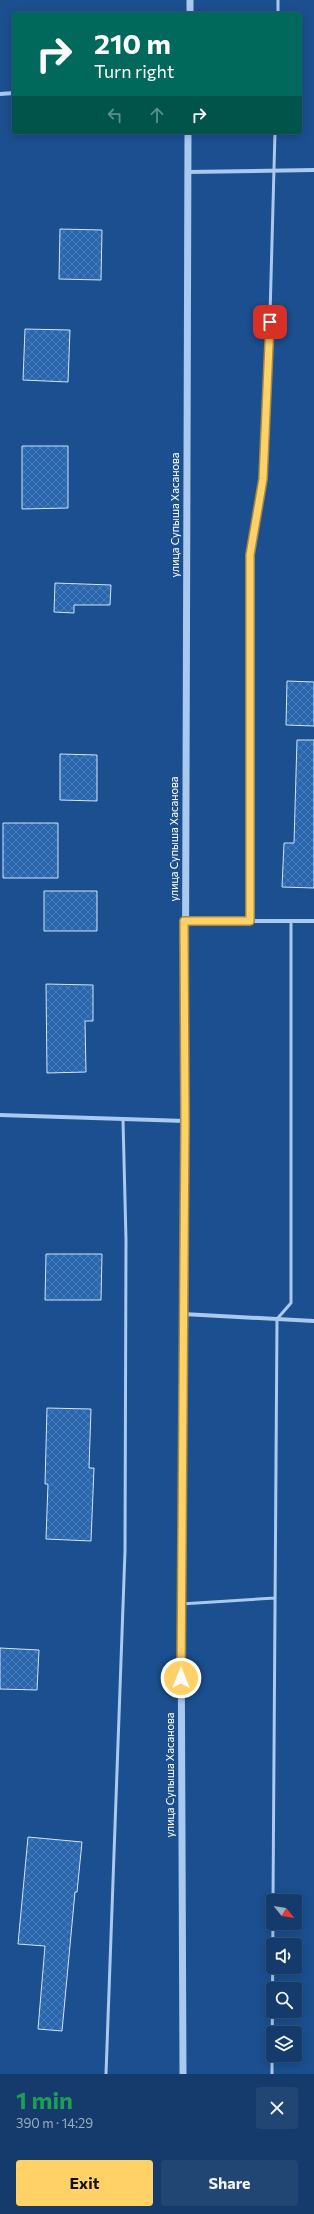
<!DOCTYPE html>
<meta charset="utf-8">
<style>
body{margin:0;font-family:Commissioner,sans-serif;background:#214673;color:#f1f3f6;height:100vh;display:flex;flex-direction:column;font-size:15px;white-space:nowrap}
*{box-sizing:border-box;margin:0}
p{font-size:13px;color:#9dadc1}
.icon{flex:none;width:22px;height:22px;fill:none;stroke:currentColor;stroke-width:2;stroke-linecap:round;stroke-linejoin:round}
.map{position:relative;height:2074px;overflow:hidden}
.panel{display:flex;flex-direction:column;background:#143b6b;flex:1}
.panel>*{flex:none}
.guide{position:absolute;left:12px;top:12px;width:290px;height:122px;border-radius:4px;box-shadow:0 2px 10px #0003,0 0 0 1px #33557e;background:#00695c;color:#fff;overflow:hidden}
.needle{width:26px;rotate:120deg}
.fabs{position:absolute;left:266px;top:1894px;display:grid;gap:8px}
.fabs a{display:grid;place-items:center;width:36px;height:36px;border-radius:4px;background:#143b6b;box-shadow:0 2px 10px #0003,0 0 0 1px #33557e;font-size:20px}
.pin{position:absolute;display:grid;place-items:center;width:34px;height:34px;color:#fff;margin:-17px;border-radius:8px;box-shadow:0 2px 6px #0006}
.me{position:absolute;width:44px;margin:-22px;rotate:0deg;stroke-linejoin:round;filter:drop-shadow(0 0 3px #0008)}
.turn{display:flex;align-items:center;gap:14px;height:84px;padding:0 16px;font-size:18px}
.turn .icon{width:52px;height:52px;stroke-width:2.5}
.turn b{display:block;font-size:28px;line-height:34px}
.lanes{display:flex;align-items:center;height:38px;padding:0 16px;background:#0003;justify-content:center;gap:20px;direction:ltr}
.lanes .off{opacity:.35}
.round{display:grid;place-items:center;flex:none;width:42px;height:42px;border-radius:4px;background:#214673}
.head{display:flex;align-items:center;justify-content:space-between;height:68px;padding:0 16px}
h1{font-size:24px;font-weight:700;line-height:30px;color:#1e9e55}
.cta{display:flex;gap:8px;margin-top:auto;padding:8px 16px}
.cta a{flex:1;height:46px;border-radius:4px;background:#ffd166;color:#111;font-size:16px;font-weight:700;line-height:46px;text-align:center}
.cta a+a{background:#214673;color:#f1f3f6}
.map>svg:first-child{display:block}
.building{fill:url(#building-cross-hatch);stroke:#cfe3fa}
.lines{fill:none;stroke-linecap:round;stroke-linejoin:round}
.service{stroke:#a9c9ee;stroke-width:3}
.minor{stroke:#a9c9ee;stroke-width:4}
.tertiary{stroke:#a9c9ee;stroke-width:7}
.route-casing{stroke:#a68842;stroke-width:10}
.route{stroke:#ffd166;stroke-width:7}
.labels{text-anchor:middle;stroke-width:4;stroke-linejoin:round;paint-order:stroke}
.street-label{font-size:11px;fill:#fff;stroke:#1b4f8f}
</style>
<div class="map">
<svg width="314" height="2074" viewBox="0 0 314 2074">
<defs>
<pattern id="building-cross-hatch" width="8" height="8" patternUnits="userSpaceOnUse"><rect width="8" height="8" fill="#2a66ad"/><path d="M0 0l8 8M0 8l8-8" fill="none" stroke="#4a7db9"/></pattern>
</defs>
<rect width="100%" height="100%" fill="#1b4f8f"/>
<path class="building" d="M60,229L102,230L101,280L59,279Z
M25,329L70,330L68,382L23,380Z
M22,446H68V508L22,509Z
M55,583L111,585L110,605H74V613L54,612Z
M287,681L314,682V726L286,725Z
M297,740H314V888L282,887L284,843H294Z
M60,754L97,755V801L60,800Z
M3,823H58V878H3Z
M44,891H97V931H44Z
M46,984L93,985V1021H85L86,1072L47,1073Z
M46,1254H102L101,1300H45Z
M47,1408L91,1409L89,1468H94L91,1541L46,1539L48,1484H45Z
M0,1648L39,1650L37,1690L0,1689Z
M28,1837L82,1842L77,1892H75L62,2031L38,2029L45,1946L18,1944Z"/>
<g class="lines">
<path class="service" d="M278,14V0
M250,921V555L263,479L269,352L275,132
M181,1604L275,1598
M273,1901L277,1319L291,1303V921
M106,2074L125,1551L126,1240L123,1120
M272,2074L273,1911"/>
<path class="minor" d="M0,94L14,93
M187,172L314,170
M184,921H314
M0,1115L185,1121
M183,1314L314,1321"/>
<path class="tertiary" d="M190,14V0
M183,2074L181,1604L185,1121L188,132"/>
</g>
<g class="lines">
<defs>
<path id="route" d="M181,1678L185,1121L184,921H250V555L263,479L270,322"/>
</defs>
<use href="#route" class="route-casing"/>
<use href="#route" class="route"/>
</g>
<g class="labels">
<g class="street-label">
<text transform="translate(175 515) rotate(-90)" y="4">улица Супыша Хасанова</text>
<text transform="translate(174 839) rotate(-90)" y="4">улица Супыша Хасанова</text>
<text transform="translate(170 1775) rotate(-90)" y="4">улица Супыша Хасанова</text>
</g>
</g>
</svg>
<div class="fabs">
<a><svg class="needle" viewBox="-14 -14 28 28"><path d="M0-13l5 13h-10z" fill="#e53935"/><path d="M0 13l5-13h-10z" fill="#9dadc1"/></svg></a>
<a><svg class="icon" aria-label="sound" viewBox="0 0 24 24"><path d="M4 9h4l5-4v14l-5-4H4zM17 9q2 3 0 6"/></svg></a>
<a><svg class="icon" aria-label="search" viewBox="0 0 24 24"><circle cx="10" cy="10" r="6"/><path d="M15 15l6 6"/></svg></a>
<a><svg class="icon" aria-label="layers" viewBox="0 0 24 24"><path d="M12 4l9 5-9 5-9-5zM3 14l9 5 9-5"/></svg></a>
</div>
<div class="pin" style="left:270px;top:322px;background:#d93025"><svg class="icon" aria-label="arrive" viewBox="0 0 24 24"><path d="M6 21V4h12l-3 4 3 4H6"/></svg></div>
<svg class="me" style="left:181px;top:1678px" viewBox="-20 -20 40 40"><circle r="17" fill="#ffd166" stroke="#fff" stroke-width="3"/><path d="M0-11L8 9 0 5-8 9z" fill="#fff"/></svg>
<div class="guide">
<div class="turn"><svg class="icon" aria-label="right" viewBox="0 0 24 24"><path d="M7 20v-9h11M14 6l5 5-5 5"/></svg><div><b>210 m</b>Turn right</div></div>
<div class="lanes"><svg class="icon off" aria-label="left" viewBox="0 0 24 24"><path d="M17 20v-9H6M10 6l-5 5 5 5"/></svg><svg class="icon off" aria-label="ahead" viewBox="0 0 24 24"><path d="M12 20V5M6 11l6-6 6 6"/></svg><svg class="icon" aria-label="right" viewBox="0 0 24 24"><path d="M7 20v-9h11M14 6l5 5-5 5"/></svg></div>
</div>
</div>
<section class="panel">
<div class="head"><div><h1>1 min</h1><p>390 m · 14:29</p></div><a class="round"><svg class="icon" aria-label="close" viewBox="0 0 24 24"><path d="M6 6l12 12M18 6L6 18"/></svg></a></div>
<div class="cta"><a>Exit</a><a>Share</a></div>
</section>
